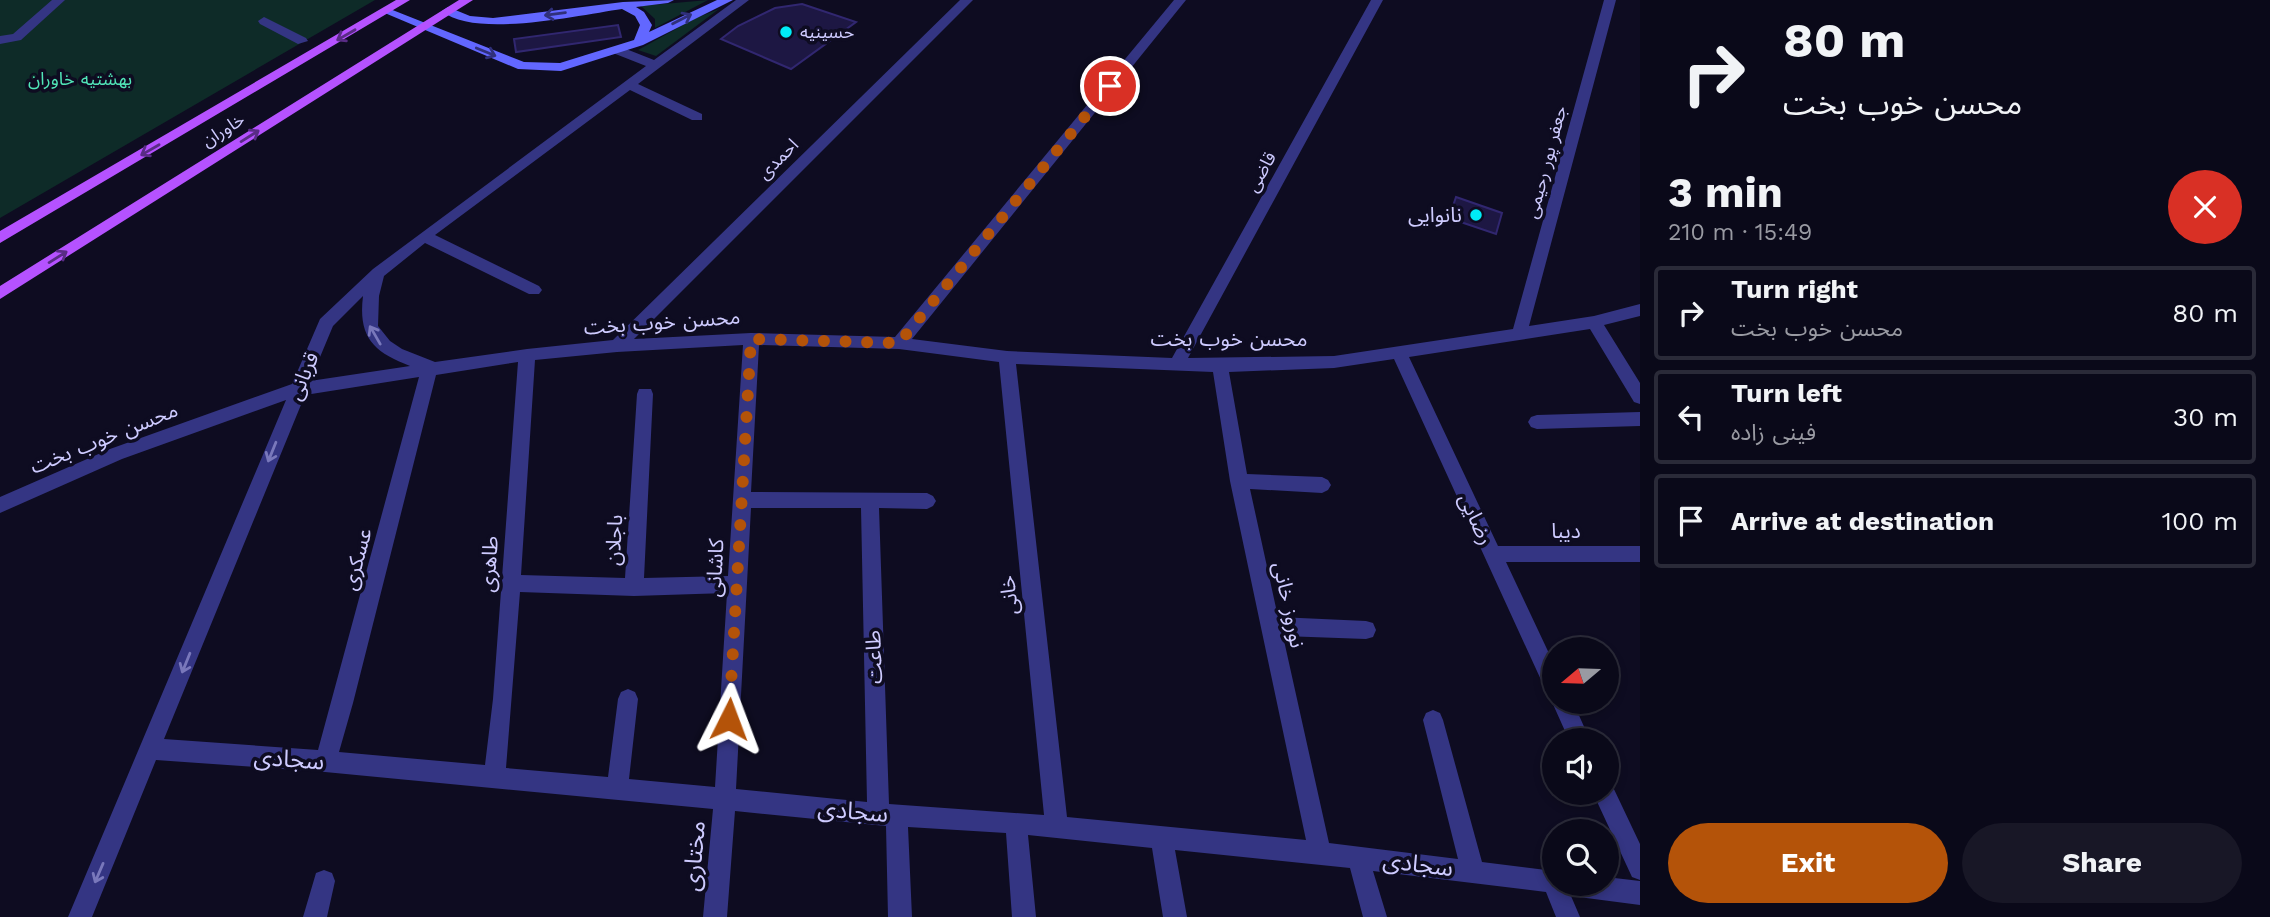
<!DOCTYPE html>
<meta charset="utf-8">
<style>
body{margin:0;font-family:"Work Sans","Noto Sans Arabic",sans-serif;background:#181726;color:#f1f3f6;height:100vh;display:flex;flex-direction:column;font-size:26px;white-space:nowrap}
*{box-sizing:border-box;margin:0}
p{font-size:23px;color:#999aa2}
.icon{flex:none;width:38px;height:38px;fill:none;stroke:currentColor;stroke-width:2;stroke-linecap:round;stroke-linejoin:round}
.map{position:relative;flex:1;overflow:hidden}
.details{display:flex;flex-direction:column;background:#0a0919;width:630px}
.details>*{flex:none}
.banner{background:#0a0919;color:#f1f3f6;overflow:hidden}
.needle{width:46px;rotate:251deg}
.buttons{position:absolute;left:1542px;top:637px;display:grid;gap:14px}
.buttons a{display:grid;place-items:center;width:77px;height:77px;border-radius:50%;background:#0a0919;box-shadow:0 4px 10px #0003,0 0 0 2px #2a2a38;font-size:35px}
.pin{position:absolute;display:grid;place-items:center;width:60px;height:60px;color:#fff;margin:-30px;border:4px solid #fff;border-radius:50%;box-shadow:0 2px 7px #0007}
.me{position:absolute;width:77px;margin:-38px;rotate:3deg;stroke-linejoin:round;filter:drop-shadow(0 0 5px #0008)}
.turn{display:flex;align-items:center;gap:24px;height:147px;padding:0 28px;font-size:32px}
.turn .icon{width:91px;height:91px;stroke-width:2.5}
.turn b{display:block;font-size:49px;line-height:60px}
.round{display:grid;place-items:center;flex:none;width:74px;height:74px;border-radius:37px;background:#181726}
.overview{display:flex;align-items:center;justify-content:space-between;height:119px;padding:0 28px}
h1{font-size:42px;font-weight:700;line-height:52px}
.action{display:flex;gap:14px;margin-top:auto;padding:14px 28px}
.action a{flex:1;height:80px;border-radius:42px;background:#b45309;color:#fff;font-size:28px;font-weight:700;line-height:80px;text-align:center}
.action a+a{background:#181726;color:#f1f3f6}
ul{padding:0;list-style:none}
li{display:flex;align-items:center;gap:21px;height:94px;margin:0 14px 10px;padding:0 14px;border:4px solid #2a2a38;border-radius:7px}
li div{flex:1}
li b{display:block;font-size:26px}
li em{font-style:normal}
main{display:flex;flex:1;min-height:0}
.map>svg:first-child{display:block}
.green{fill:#0e2b28}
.building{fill:#1d1743;stroke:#312770;stroke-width:2}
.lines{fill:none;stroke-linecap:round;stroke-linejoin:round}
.street{fill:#343583;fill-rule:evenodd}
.secondary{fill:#6267ff;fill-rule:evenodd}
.primary{fill:#b552ff;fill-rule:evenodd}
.oneway{stroke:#30307a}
.oneway2{stroke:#592c85}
.oneway3{stroke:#7978bb}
.route{stroke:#b45309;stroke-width:12;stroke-dasharray:0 21.6}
.poi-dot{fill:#00ecf6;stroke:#0e0c21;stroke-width:2.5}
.labels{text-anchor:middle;stroke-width:7;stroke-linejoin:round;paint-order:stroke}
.far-poi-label{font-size:18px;fill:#cecbff;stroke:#0e0c21;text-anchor:start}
.far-park-label{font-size:18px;fill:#51e6b8;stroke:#0e0c21}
.far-street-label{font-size:18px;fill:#cecbff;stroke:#0e0c21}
.poi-label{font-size:21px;fill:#cecbff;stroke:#0e0c21;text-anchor:end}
.street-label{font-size:21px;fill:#cecbff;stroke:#0e0c21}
.near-street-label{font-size:24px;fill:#cecbff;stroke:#0e0c21}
</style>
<main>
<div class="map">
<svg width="1640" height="917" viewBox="0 0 1640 917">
<rect width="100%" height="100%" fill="#0e0c21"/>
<path class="green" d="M0,0H375L0,218Z
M708,0L655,28V19L641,6Z
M719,9L656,56L638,50L694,19Z"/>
<path class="building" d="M802,4L856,22L791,69L721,39L738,26L775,8Z
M618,25L621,37L516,52L514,39Z
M1456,197L1502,213L1496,234L1449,218Z"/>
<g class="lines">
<path class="street" d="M52,0H65L21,40L0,44V36L13,34Z
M736,0H749L638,84L702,114V120H692L630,90L435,235L539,286L542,290L539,294H529L425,243L384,276L379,296L378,326L390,341L402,349L435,362L527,349L613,340L960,0H973L634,339L751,333L895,337L1174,0H1186L912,339L1007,351L1172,358L1371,0H1383L1188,358L1334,356L1513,329L1604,0H1616L1529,326L1594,316L1640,304V316L1604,325L1640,383V404L1634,402L1590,329L1409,357L1498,546H1640V562H1506L1554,664V696L1547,693L1394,359L1334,368L1229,372L1247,474L1322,477L1328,480L1331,485L1328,490L1322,493L1250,489L1278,617L1366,621L1373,623L1376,630L1373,637L1366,639L1283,636L1329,843L1458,859L1423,720L1426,713L1433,710L1440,713L1443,720L1482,862L1554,871V884H1606V877L1640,881V905L1571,896L1580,917H1556L1546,892L1373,871L1387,917H1363L1350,868L1175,850L1187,917H1163L1152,848L1028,835L1036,917H1012L1006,833L908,827L912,917H888L886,826L735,811L727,917H703L713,809L325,772L156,760L92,917H68L286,400L122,459L0,513V497L110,449L292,384L320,319L373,269L646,66L613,53V47H621L654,60ZM363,296C358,337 373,352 410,366L310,381L333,326ZM743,345L728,576L644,578L653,394L651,389H639L637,394L625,578L521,575L535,360L617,352ZM759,345L899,349L999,362L1044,815L889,804L879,508L927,509L933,506L936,501L933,496L927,493L751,492ZM518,362L493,699L485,765L339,752L353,703L436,375ZM1016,364L1213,372L1230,481L1306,840L1067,817ZM419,377L318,750L164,739L305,395ZM751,508H861L867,802L736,789ZM520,592L634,596L727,593L715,787L629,779L638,699L635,692L628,689L621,692L618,699L608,777L506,768Z
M264,17L306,38L308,41L298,44L260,24L258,21Z
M1640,412V426L1537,429L1531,427L1528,422L1531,417L1537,415Z
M1554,697V702H1573L1590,740H1569L1552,702Z
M1606,783L1612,785L1640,844V880L1632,877L1593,793H1606Z
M324,870L332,873L335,881L327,917H303L316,873Z"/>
<path class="secondary" d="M674,0L668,3L636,7L644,12L652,25L649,32L717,0H733L643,45L561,71L518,69L380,11L390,9L524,62L560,63L634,40L640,25L635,16L622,9C580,15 474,39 442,11L448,7L470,16L493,18L623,2Z"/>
<path class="primary" d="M396,0H410L0,243V231Z
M459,0H473L0,299V286Z"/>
</g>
<defs><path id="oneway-shaft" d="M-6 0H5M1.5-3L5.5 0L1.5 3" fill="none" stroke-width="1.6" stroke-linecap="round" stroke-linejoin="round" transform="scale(1.75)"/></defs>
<g class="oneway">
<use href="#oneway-shaft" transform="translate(555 14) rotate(173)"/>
<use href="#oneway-shaft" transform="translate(682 19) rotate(-27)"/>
<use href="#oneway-shaft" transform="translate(486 52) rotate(22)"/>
</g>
<g class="oneway2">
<use href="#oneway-shaft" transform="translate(346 35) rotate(150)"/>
<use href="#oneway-shaft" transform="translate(250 136) rotate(-32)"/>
<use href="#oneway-shaft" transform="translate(150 150) rotate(150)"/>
<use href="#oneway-shaft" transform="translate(58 257) rotate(-32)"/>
</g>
<g class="oneway3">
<use href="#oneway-shaft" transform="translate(375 335) rotate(-120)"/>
<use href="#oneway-shaft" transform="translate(272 452) rotate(112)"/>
<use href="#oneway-shaft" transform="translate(186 663) rotate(112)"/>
<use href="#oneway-shaft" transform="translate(99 873) rotate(113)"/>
</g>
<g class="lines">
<path class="route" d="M729,719L751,339L899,343L1110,86"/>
</g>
<g class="poi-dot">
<circle cx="786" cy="32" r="7"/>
<circle cx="1476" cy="215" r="7"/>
</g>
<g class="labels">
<g class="far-poi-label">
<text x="800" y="38">حسینیه</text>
</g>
<g class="far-park-label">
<text x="80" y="85">بهشتیه خاوران</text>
</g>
<g class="far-street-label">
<text transform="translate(223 130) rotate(-32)" y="6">خاوران</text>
<text transform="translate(778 159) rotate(-45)" y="6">احمدی</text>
<text transform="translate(1546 162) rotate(-75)" y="6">جعفر پور رحیمی</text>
<text transform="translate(1261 172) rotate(-61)" y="6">قاضی</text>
</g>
<g class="poi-label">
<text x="1462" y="222">نانوایی</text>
</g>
<g class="street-label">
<text transform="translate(662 322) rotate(-4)" y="7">محسن خوب بخت</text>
<text x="1229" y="346">محسن خوب بخت</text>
<text transform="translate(303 376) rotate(-67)" y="7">قربانی</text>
<text transform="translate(104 438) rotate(-22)" y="7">محسن خوب بخت</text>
<text transform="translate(1476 519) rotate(65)" y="7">رضایی</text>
<text x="1566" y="538">دیبا</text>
<text transform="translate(614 540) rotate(-87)" y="7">باجلان</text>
<text transform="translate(357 559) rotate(-75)" y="7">عسکری</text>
<text transform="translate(489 564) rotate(-86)" y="7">طاهری</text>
<text transform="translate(715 568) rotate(-87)" y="7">کاشانی</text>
<text transform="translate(1009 595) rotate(-96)" y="7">خانی</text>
<text transform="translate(1289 605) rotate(78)" y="7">نوروز خانی</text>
<text transform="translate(874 657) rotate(-92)" y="7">طاعت</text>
</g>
<g class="near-street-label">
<text transform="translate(289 759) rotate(4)" y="8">سجادی</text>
<text transform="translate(853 811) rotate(5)" y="8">سجادی</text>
<text transform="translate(694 856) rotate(-85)" y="8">مختاری</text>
<text transform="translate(1418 864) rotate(7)" y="8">سجادی</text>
</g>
</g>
</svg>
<div class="buttons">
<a><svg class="needle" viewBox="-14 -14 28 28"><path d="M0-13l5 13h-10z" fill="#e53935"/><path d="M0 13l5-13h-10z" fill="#999aa2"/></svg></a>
<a><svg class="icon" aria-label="sound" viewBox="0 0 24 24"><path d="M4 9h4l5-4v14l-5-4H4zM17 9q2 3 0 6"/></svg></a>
<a><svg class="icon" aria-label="search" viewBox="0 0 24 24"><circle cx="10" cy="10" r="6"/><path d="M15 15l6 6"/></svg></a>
</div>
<div class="pin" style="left:1110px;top:86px;background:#d93025"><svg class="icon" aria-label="arrive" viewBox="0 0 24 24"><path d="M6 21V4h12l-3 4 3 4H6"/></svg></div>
<svg class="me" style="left:729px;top:719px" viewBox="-20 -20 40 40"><path d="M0-17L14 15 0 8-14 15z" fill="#b45309" stroke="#fff" stroke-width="4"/></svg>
</div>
<section class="details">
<div class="banner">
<div class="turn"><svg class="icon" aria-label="right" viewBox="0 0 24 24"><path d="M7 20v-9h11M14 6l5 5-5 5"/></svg><div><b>80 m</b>محسن خوب بخت</div></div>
</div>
<div class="overview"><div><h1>3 min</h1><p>210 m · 15:49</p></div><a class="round" style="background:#d93025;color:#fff"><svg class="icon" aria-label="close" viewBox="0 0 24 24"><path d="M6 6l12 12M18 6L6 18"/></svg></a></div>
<ul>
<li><svg class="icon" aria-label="right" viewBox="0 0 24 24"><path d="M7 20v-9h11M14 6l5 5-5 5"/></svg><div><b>Turn right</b><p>محسن خوب بخت</p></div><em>80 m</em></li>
<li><svg class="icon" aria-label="left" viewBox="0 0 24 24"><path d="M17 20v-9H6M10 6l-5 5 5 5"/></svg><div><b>Turn left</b><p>فینی زاده</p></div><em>30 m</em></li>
<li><svg class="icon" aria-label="arrive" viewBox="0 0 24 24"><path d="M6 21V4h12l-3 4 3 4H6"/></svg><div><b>Arrive at destination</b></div><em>100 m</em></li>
</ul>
<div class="action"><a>Exit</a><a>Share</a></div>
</section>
</main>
